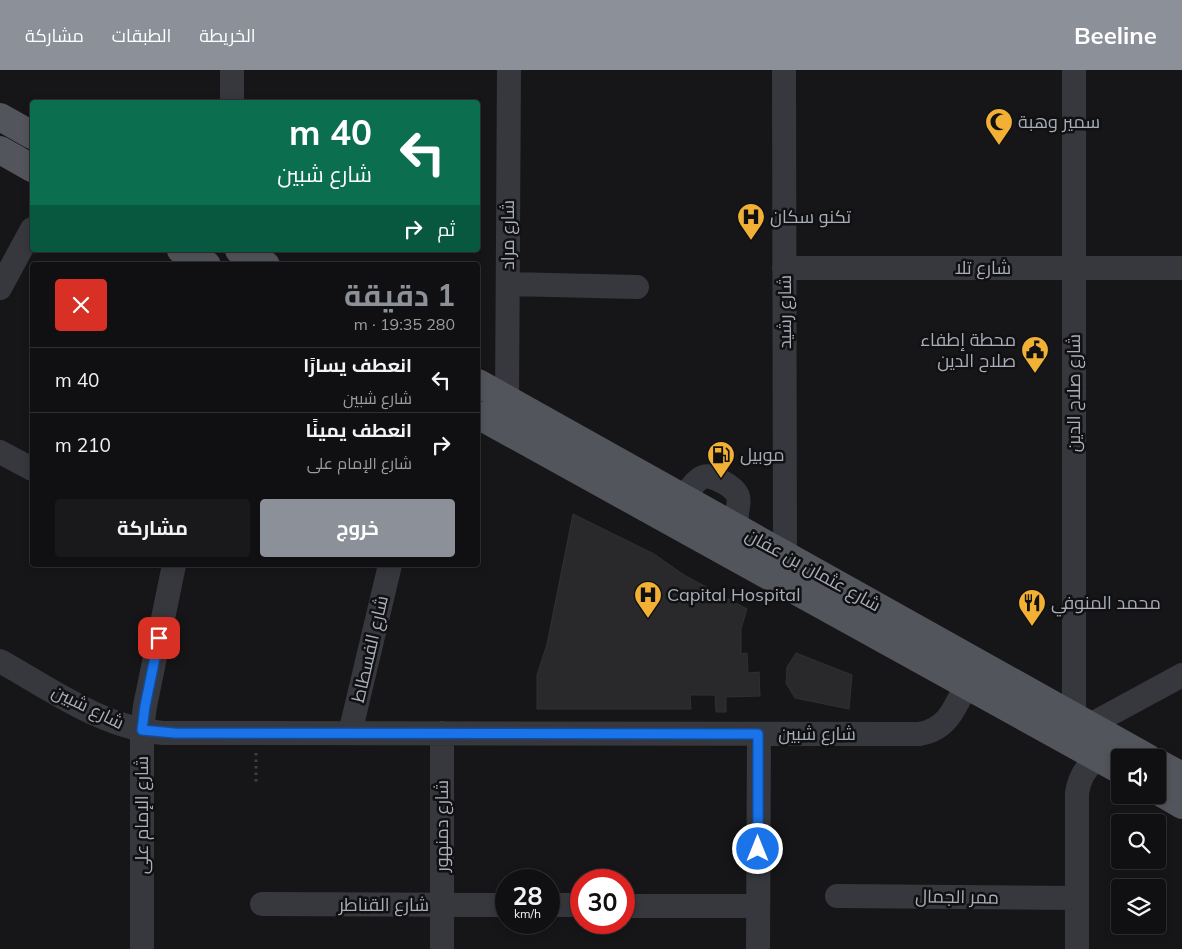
<!DOCTYPE html>
<html lang="ar">
<meta charset="utf-8">
<style>
body{margin:0;font-family:Mulish,Cairo,sans-serif;background:#19191b;color:#f1f3f6;direction:rtl;height:100vh;display:flex;flex-direction:column;font-size:19px;white-space:nowrap}
*{box-sizing:border-box;margin:0}
p{font-size:16px;color:#9c9d9f}
.icon{flex:none;width:28px;height:28px;fill:none;stroke:currentColor;stroke-width:2;stroke-linecap:round;stroke-linejoin:round}
.map{position:relative;flex:1;overflow:hidden;direction:ltr}
.sheet{position:absolute;left:30px;top:192px;width:450px;height:305px;display:flex;flex-direction:column;background:#101012;border-radius:5px;box-shadow:0 2px 8px #0003,0 0 0 1px #303032;direction:rtl}
.sheet>*{flex:none}
.hud{position:absolute;left:30px;top:30px;width:450px;height:152px;border-radius:5px;box-shadow:0 2px 8px #0003,0 0 0 1px #303032;direction:rtl;background:#0b6e4f;color:#fff;overflow:hidden}
.buttons{position:absolute;left:1111px;top:679px;display:grid;gap:10px}
.buttons a{display:grid;place-items:center;width:55px;height:55px;border-radius:5px;background:#101012;box-shadow:0 2px 8px #0003,0 0 0 1px #303032;font-size:25px}
.speed{position:absolute;left:495px;top:799px;display:flex;gap:10px;font-size:25px;font-weight:700;text-align:center}
.speed>*{display:grid;place-content:center;width:65px;height:65px;border-radius:50%;background:#101012;box-shadow:0 2px 8px #0003,0 0 0 1px #303032;line-height:1}
.speed small{font-size:12px;font-weight:400}
.speed .limit{border:8px solid #d22;background:#fff;color:#111}
.pin{position:absolute;display:grid;place-items:center;width:42px;height:42px;color:#fff;margin:-21px;border-radius:10px;box-shadow:0 2px 8px #0006}
.me{position:absolute;width:55px;margin:-28px;rotate:0deg;stroke-linejoin:round;filter:drop-shadow(0 0 4px #0008)}
.turn{display:flex;align-items:center;gap:18px;height:105px;padding:0 25px;font-size:22px}
.turn .icon{width:65px;height:65px;stroke-width:2.5}
.turn b{display:block;font-size:35px;line-height:42px}
.then{display:flex;align-items:center;height:48px;padding:0 25px;background:#0003;gap:10px;font-size:19px}
.round{display:grid;place-items:center;flex:none;width:52px;height:52px;border-radius:5px;background:#19191b}
.head{display:flex;align-items:center;justify-content:space-between;height:85px;padding:0 25px}
h1{font-size:30px;font-weight:700;line-height:38px;color:#8c9099}
.primary-button{display:flex;gap:10px;margin-top:auto;padding:10px 25px}
.primary-button a{flex:1;height:58px;border-radius:5px;background:#8c9099;color:#fff;font-size:20px;font-weight:700;line-height:58px;text-align:center}
.primary-button a+a{background:#19191b;color:#f1f3f6}
ul{padding:0;list-style:none}
li{display:flex;align-items:center;gap:15px;height:65px;padding:0 25px;border-top:1px solid #303032}
li div{flex:1}
li b{display:block;font-size:19px}
li em{font-style:normal}
header{display:flex;align-items:center;gap:30px;box-sizing:border-box;height:70px;padding:0 25px;background:#8c9099;color:#fff}
header strong{font-size:24px}
nav{display:flex;gap:28px;margin-inline-start:auto;font-size:18px}
.map>svg:first-child{display:block}
.building{fill:#29292c;stroke:#303034}
.lines{fill:none;stroke-linecap:round;stroke-linejoin:round}
.path{stroke:#3d3f44;stroke-width:3;stroke-dasharray:2.5 4;stroke-linecap:butt}
.minor{stroke:#37383d;stroke-width:24}
.major{stroke:#53555c;stroke-width:28}
.route-casing{stroke:#114b97;stroke-width:12}
.route{stroke:#1a73e8;stroke-width:9}
.labels{text-anchor:middle;stroke-width:5;stroke-linejoin:round;paint-order:stroke}
.poi-label{font-size:18px;fill:#a8adb8;stroke:#111113;text-anchor:start}
.street-label{font-size:18px;fill:#a8adb8;stroke:#111113}
</style>
<header>
<strong>Beeline</strong>
<nav><a>الخريطة</a><a>الطبقات</a><a>مشاركة</a></nav>
</header>
<div class="map">
<svg width="1182" height="879" viewBox="0 0 1182 879">
<rect width="100%" height="100%" fill="#161618"/>
<path class="building" d="M573,444L654,484L684,505L747,539L741,559V584L747,583L748,603L759,602L760,626L726,627V642H716L715,625H690L691,639H537V605L547,574Z
M796,583L852,605L849,639L795,628L786,613L787,597Z"/>
<g class="lines">
<path class="path" d="M256,683V715"/>
<path class="minor" d="M232,0V32
M784,0L785,484
M784,198H1182
M508,214L637,217
M0,218L32,159
M507,330L509,0
M0,382L32,399
M679,426C693,422 692,411 703,407C710,405 715,408 721,411C755,429 727,438 741,460
M0,591C52,620 103,658 163,663L919,664C947,660 955,638 966,615
M1074,646V0
M1090,655L1182,605
M350,663L390,495
M837,826L1077,828
M262,834L506,835
M549,835H581
M624,836H758
M142,879V660L145,636L174,495
M442,879V663
M758,879L759,664
M1077,879V723C1079,709 1086,697 1097,688"/>
<path class="major" d="M0,47L32,65
M0,80L32,98
M181,180L207,195
M239,180L266,195
M478,313L1148,688
M478,345L1120,700
M1158,693L1182,706
M1158,721L1182,735"/>
</g>
<g class="lines">
<defs>
<path id="route" d="M159,568L145,636L142,660L174,663L758,664V779"/>
</defs>
<use href="#route" class="route-casing"/>
<use href="#route" class="route"/>
</g>
<defs>
<symbol id="mosque-pin" viewBox="-11 -11 22 30"><path d="M0 17L-7.5 6A9.5 9.5 0 1 1 7.5 6Z" fill="#f2b134" stroke="#111113"/><path d="M3.5-4.9A6 6 0 1 0 3.5 4.9A5 5 0 1 1 3.5-4.9Z" fill="#111"/></symbol>
<symbol id="hospital-pin" viewBox="-11 -11 22 30"><path d="M0 17L-7.5 6A9.5 9.5 0 1 1 7.5 6Z" fill="#f2b134" stroke="#111113"/><path d="M-5-5h3v3.5h4V-5h3V5h-3V1.5h-4V5h-3Z" fill="#111"/></symbol>
<symbol id="civic-pin" viewBox="-11 -11 22 30"><path d="M0 17L-7.5 6A9.5 9.5 0 1 1 7.5 6Z" fill="#f2b134" stroke="#111113"/><path d="M-.6-6.5H3V-4.5H.6V-3L4-1V1h2V6H-6V1h2V-1L-.6-3ZM-1.2 2.5V6h2.4V2.5Z" fill="#111"/></symbol>
<symbol id="fuel-pin" viewBox="-11 -11 22 30"><path d="M0 17L-7.5 6A9.5 9.5 0 1 1 7.5 6Z" fill="#f2b134" stroke="#111113"/><path d="M-5.5-6h7V0h2V4h1.3V-2.5L3-4.5l.8-.8L6-3V5H2.5V1h-1V6h-7ZM-4.2-4.7v3.2H.2V-4.7Z" fill="#111"/></symbol>
<symbol id="restaurant-pin" viewBox="-11 -11 22 30"><path d="M0 17L-7.5 6A9.5 9.5 0 1 1 7.5 6Z" fill="#f2b134" stroke="#111113"/><path d="M-5-6h1v4h1v-4h1v4h1v-4h1v5L-1.5 .5V6h-2V.5L-5-1ZM5-6V6H3V1.5H1.5Q1.5-4 5-6Z" fill="#111"/></symbol>
</defs>
<g fill-rule="evenodd">
<use href="#mosque-pin" x="983" y="36" width="32" height="43"/>
<use href="#hospital-pin" x="735" y="131" width="32" height="43"/>
<use href="#civic-pin" x="1019" y="264" width="32" height="43"/>
<use href="#fuel-pin" x="705" y="369" width="32" height="43"/>
<use href="#hospital-pin" x="632" y="509" width="32" height="43"/>
<use href="#restaurant-pin" x="1016" y="517" width="32" height="43"/>
</g>
<g class="labels">
<g class="poi-label">
<text x="1018" y="58">سمير وهبة</text>
<text x="770" y="153">تكنو سكان</text>
<text x="1016" y="276" text-anchor="end">محطة إطفاء<tspan x="1016" dy="21">صلاح الدين</tspan></text>
<text x="740" y="391">موبيل</text>
<text x="667" y="531">Capital Hospital</text>
<text x="1051" y="539">محمد المنوفي</text>
</g>
<g class="street-label">
<text transform="translate(508 165) rotate(-90)" y="6">شارع مراد</text>
<text x="983" y="204">شارع تلا</text>
<text transform="translate(785 242) rotate(-90)" y="6">شارع رشيد</text>
<text transform="translate(1074 323) rotate(-90)" y="6">شارع صلاح الدين</text>
<text transform="translate(813 500) rotate(29)" y="6">شارع عثمان بن عفان</text>
<text transform="translate(370 579) rotate(-77)" y="6">شارع الفسطاط</text>
<text transform="translate(88 637) rotate(26)" y="6">شارع شبين</text>
<text x="817" y="670">شارع شبين</text>
<text transform="translate(142 745) rotate(-90)" y="6">شارع الإمام على</text>
<text transform="translate(442 756) rotate(-90)" y="6">شارع دمنهور</text>
<text transform="translate(957 827) rotate(1)" y="6">ممر الجمال</text>
<text x="384" y="841">شارع القناطر</text>
</g>
</g>
</svg>
<div class="buttons">
<a><svg class="icon" aria-label="sound" viewBox="0 0 24 24"><path d="M4 9h4l5-4v14l-5-4H4zM17 9q2 3 0 6"/></svg></a>
<a><svg class="icon" aria-label="search" viewBox="0 0 24 24"><circle cx="10" cy="10" r="6"/><path d="M15 15l6 6"/></svg></a>
<a><svg class="icon" aria-label="layers" viewBox="0 0 24 24"><path d="M12 4l9 5-9 5-9-5zM3 14l9 5 9-5"/></svg></a>
</div>
<div class="speed"><div>28<small>km/h</small></div><div class="limit">30</div></div>
<div class="pin" style="left:159px;top:568px;background:#d93025"><svg class="icon" aria-label="arrive" viewBox="0 0 24 24"><path d="M6 21V4h12l-3 4 3 4H6"/></svg></div>
<svg class="me" style="left:758px;top:779px" viewBox="-20 -20 40 40"><circle r="17" fill="#1a73e8" stroke="#fff" stroke-width="3"/><path d="M0-11L8 9 0 5-8 9z" fill="#fff"/></svg>
<div class="hud">
<div class="turn"><svg class="icon" aria-label="left" viewBox="0 0 24 24"><path d="M17 20v-9H6M10 6l-5 5 5 5"/></svg><div><b>40 m</b>شارع شبين</div></div>
<div class="then">ثم<svg class="icon" aria-label="right" viewBox="0 0 24 24"><path d="M7 20v-9h11M14 6l5 5-5 5"/></svg></div>
</div>
<section class="sheet">
<div class="head"><div><h1>1 دقيقة</h1><p>280 m · 19:35</p></div><a class="round" style="background:#d93025;color:#fff"><svg class="icon" aria-label="close" viewBox="0 0 24 24"><path d="M6 6l12 12M18 6L6 18"/></svg></a></div>
<ul>
<li><svg class="icon" aria-label="left" viewBox="0 0 24 24"><path d="M17 20v-9H6M10 6l-5 5 5 5"/></svg><div><b>انعطف يسارًا</b><p>شارع شبين</p></div><em>40 m</em></li>
<li><svg class="icon" aria-label="right" viewBox="0 0 24 24"><path d="M7 20v-9h11M14 6l5 5-5 5"/></svg><div><b>انعطف يمينًا</b><p>شارع الإمام على</p></div><em>210 m</em></li>
</ul>
<div class="primary-button"><a>خروج</a><a>مشاركة</a></div>
</section>
</div>
